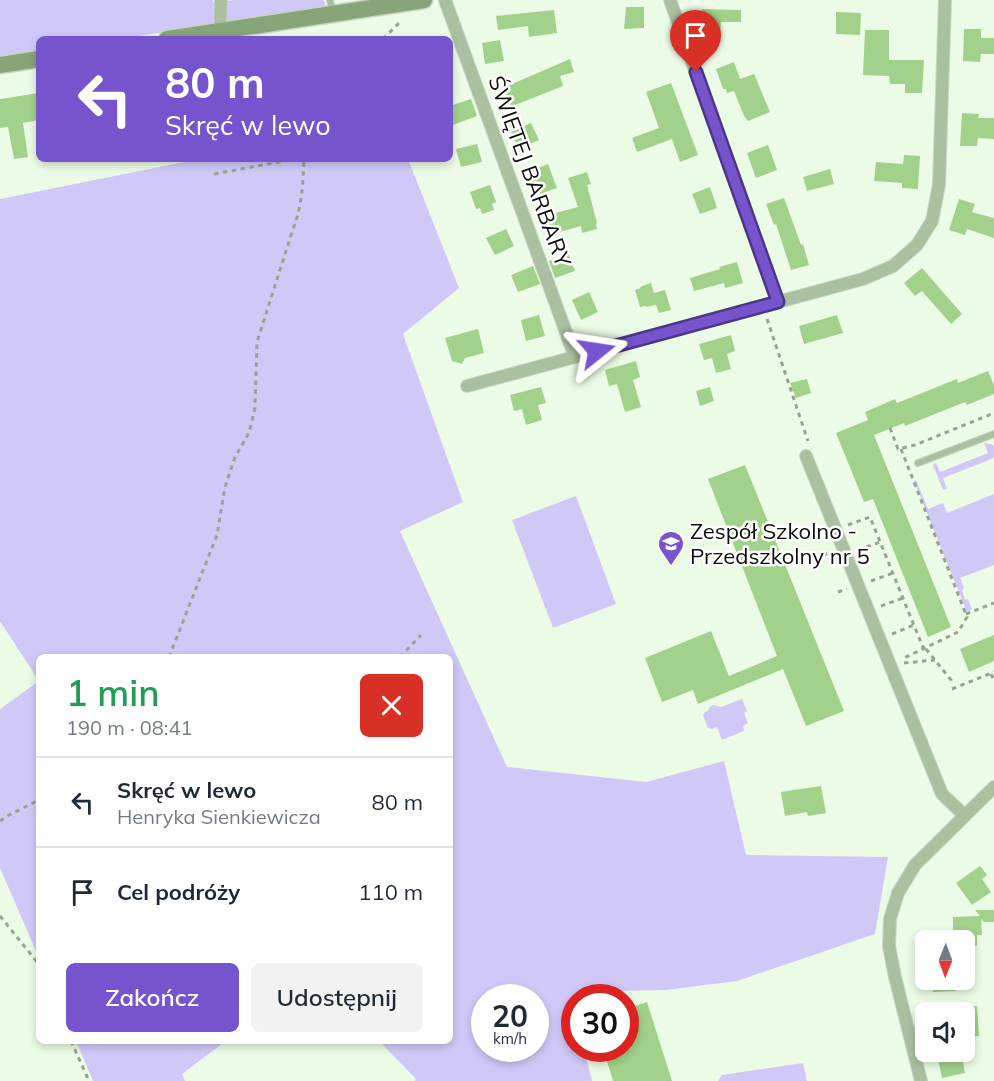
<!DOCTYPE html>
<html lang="pl">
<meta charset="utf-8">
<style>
body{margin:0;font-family:Mulish,sans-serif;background:#f2f2f3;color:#1f2937;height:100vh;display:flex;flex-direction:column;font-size:22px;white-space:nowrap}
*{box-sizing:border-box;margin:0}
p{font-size:20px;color:#747a83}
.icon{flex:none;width:33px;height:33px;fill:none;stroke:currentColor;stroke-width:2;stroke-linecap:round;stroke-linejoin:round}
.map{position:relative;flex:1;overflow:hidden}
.panel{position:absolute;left:36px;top:654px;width:417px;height:390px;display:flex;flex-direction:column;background:#fff;border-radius:9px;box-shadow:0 3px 9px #0003}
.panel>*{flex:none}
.guide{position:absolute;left:36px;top:36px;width:417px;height:126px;border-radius:9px;box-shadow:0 3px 9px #0003;background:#7554ce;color:#fff;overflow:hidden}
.needle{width:39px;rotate:181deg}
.tools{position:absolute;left:915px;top:930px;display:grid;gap:12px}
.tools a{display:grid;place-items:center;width:60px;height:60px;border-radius:9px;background:#fff;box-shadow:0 3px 9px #0003;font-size:30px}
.speed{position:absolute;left:471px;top:984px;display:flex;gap:12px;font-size:30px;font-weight:700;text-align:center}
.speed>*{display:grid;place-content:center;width:78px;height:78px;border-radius:50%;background:#fff;box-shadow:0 3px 9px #0003;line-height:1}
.speed small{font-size:15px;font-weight:400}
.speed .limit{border:9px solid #d22;background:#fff;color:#111}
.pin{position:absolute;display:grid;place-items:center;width:51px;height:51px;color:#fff;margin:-62px -26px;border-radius:50% 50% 50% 0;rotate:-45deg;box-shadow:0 0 6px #0007}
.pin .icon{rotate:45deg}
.me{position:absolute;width:66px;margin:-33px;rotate:75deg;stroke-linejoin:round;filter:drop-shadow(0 0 4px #0008)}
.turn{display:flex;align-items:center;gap:21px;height:126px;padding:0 30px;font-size:27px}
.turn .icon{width:78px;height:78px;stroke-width:2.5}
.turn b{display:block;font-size:42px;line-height:51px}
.round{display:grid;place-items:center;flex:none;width:63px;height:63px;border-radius:9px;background:#f2f2f3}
.overview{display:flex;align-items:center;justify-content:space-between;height:102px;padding:0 30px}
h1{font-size:36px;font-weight:600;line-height:45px;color:#1e9e55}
.cta{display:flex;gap:12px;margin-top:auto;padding:12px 30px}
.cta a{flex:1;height:69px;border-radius:9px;background:#7554ce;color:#fff;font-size:24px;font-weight:600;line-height:69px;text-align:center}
.cta a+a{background:#f2f2f3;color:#1f2937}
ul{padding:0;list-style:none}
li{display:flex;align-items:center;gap:18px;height:90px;padding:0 30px;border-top:2px solid #e0e1e3}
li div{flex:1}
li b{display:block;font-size:22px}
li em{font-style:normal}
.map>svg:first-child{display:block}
.green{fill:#d0c9f8;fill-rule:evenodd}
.building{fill:#a2d18b}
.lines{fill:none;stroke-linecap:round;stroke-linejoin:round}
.service-casing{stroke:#c8d5c2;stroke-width:8}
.minor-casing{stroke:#c8d5c2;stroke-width:14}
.secondary-casing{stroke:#c8d5c2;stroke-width:19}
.path{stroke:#99a393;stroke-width:3;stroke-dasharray:4.5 4.5;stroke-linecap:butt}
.service{stroke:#abc0a1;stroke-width:6}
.minor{stroke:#abc0a1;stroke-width:12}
.secondary{stroke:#87a578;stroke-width:16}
.route-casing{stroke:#4c3786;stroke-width:15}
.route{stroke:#7554ce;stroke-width:10}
.labels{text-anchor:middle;stroke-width:5;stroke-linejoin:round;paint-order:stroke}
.street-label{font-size:22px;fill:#0b0f08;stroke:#fff}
.poi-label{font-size:22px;fill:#0b0f08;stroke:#fff;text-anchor:start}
</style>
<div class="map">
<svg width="994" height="1081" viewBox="0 0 994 1081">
<rect width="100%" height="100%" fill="#ecfbe5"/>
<path class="green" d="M0,0H213V3L234,0H324L326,7L118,39H39V51L0,57Z
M199,159H408L459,288L403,334L463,502L400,531L507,767L646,782L724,761L746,855L888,857L875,934L737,981L666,990L620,991L605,997L574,998V1048L584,1049L592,1081H415L416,1079L379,1041H450V657H39V958L0,868V709L39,681L0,621V199ZM484,998H536V1048H484Z
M984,443L994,445V458L943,478L947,489L943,490L933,465L936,463L940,472L988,453Z
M916,480L928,509L943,503L947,513L994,494V565L960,578L964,588L962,590L965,600L968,599L972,609L967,612L914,481Z
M576,496L616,604L553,628L512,520Z
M742,699L747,711L744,713L748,723L743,726L744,731L722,740L717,727L712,729L708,728L703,715L705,712L708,711L709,708L713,705L721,707Z
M76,1041H226L182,1074L185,1081H93Z
M803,1063L807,1081H718L722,1075Z"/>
<path class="building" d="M626,7H644V28L624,29Z
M702,9L741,10V22H721L720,31H702Z
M554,10L557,33L529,37L528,26L498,30L496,16Z
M836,12L861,13L860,35L836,34Z
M964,29H981V38H994V54H981L980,62L963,61Z
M865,30H889V60H924L922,93H905V84H890L889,76L863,75Z
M500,40L504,61L485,64L482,43Z
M570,59L574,72L560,76L563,86L510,107L503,88Z
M734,62L740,79L754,74L770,112L748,121L744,116L734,91L727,93L726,89H723L716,69Z
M671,83L698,155L680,162L672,139L637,152L632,138L659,128L646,92Z
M39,93V120L23,123L28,157L14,159L8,127L0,128V99Z
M471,99L477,116L450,126V106Z
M962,113L979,114L978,118H994V139L978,138L977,146H960Z
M531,123L539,140L519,149L511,132Z
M477,144L482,162L461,167L456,149Z
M768,145L777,170L756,178L747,153Z
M904,155L920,156L918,189L902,188V183L874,181L876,162L903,164Z
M548,164L557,188L540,194L538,188L534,190L528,172Z
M830,169L834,184L807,191L803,177Z
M587,172L591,184L587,185L597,223L596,224L597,229L582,233L581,226L549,235L544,216L578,207L568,178Z
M490,185L496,202L492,204L494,210L482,214L480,208L476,209L470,192Z
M710,187L717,208L700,214L692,194Z
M784,198L801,245L803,244L809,265L791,270L776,224L774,225L766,204Z
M959,199L975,204L972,212L994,218V238L967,229L965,235L949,230Z
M506,229L514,246L495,255L486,238Z
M568,253L575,271L555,278L549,261Z
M737,262L743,283L725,288L724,283L694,291L690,278L720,269L719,267Z
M533,266L540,284L518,292L511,275Z
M922,268L962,314L951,324L922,291L915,296L904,283Z
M651,283L654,293L665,290L671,310L659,313L656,305L646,307V306L640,307L635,290L641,288L640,287Z
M589,292L598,312L581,320L572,300Z
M539,315L545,336L526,341L521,320Z
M837,315L843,333L804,344L799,326Z
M478,329L484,353L465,358L462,364L452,361L445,338Z
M731,335L735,351L727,354L731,369L716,373L712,358L704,360L699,344Z
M636,361L640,377L633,380L641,407L625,412L617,384L609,386L605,370Z
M988,371L994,385V394L967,405L965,402L905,426L904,423L874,435L951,627L928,637L873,499L864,502L836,433L868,420L865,412L895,399L897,403L957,379L958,383Z
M807,379L811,393L796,398L790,383Z
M541,387L546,403L538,405L542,420L526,425L522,409L514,411L510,395Z
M710,387L714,401L700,406L696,391Z
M745,465L844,711L806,726L783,669L698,704L693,690L662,702L645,658L711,631L729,676L777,656L708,479Z
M994,635V661L969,672L960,649Z
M821,786L826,813L808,816L807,812L785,816L781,792Z
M980,866L987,875L982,879L991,892L972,905L956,883Z
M975,910H994V922H984L981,919L982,935H977V946H964V940H953V917L980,916Z
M933,980H956V991L933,992Z
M647,1002L672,1081H613L603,1048H626V1009Z
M977,1006L979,1036L964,1038V1007Z
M951,1052H961L965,1073L942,1078L937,1054Z"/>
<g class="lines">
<defs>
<path id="service" d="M330,0L333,13
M918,463L994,434"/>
<path id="minor" d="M445,0L575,357
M670,0L778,302
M220,31L221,0
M467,386L863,279L893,266L917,245L932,221L939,185L945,0
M806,456L942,794L965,816
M921,1081L895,977L889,946L890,919L898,893L915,865L994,787"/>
<path id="secondary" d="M167,39L424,0
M0,65L39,59"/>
</defs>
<use href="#service" class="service-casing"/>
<use href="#minor" class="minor-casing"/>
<use href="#secondary" class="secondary-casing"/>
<path class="path" d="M383,39L402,20
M214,174L295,159
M767,319L808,441
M890,428L898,449L915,445L994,413
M901,449L967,617L958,632L902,659
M848,525L870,517L924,650
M858,550L880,542
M823,555L832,552
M871,581L893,573
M838,592L847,589
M881,606L903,598
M966,614L994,603
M892,634L914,625
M926,649L951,680V685
M169,657L217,535L225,487L235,457L249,433L255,408L257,342L293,229C302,206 303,184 304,159
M400,657L421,635
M904,663L935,660
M991,674L994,680
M952,689L994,672
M0,821L7,816L39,800
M0,916L37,962L39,967
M71,1041L89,1081"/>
<use href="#service" class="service"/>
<use href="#minor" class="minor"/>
<use href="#secondary" class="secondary"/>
</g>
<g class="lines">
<defs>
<path id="route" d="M597,351L778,302L696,72"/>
</defs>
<use href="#route" class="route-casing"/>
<use href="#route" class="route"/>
</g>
<defs>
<symbol id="school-pin" viewBox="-11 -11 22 30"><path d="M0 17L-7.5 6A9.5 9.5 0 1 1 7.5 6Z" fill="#7554ce" stroke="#fff"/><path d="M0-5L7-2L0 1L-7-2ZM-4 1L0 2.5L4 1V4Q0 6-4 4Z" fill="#fff"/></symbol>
</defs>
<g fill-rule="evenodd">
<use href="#school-pin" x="656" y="529" width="30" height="40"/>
</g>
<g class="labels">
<g class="street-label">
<text transform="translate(530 171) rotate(70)" y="8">ŚWIĘTEJ BARBARY</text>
</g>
<g class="poi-label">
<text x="690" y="539">Zespół Szkolno -<tspan x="690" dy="25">Przedszkolny nr 5</tspan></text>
</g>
</g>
</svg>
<div class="tools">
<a><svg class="needle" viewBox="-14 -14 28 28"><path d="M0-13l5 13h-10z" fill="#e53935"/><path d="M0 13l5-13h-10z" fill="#747a83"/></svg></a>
<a><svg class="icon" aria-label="sound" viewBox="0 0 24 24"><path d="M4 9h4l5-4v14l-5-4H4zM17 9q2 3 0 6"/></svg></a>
</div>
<div class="speed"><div>20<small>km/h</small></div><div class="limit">30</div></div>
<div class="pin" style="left:696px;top:72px;background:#d93025"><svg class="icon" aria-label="arrive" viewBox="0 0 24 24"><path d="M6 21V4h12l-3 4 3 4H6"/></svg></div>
<svg class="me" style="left:597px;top:351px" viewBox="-20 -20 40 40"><path d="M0-17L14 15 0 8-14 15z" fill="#7554ce" stroke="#fff" stroke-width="4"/></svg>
<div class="guide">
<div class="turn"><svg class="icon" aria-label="left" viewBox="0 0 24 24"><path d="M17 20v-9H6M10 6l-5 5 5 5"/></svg><div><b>80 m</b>Skręć w lewo</div></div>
</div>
<section class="panel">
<div class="overview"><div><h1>1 min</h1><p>190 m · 08:41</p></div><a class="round" style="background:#d93025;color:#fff"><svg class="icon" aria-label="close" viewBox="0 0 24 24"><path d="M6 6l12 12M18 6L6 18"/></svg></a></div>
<ul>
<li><svg class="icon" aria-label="left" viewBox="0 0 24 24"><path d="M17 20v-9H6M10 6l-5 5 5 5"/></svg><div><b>Skręć w lewo</b><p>Henryka Sienkiewicza</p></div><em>80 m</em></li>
<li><svg class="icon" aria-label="arrive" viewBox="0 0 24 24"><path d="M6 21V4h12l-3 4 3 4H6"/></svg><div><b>Cel podróży</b></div><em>110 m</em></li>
</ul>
<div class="cta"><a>Zakończ</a><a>Udostępnij</a></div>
</section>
</div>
